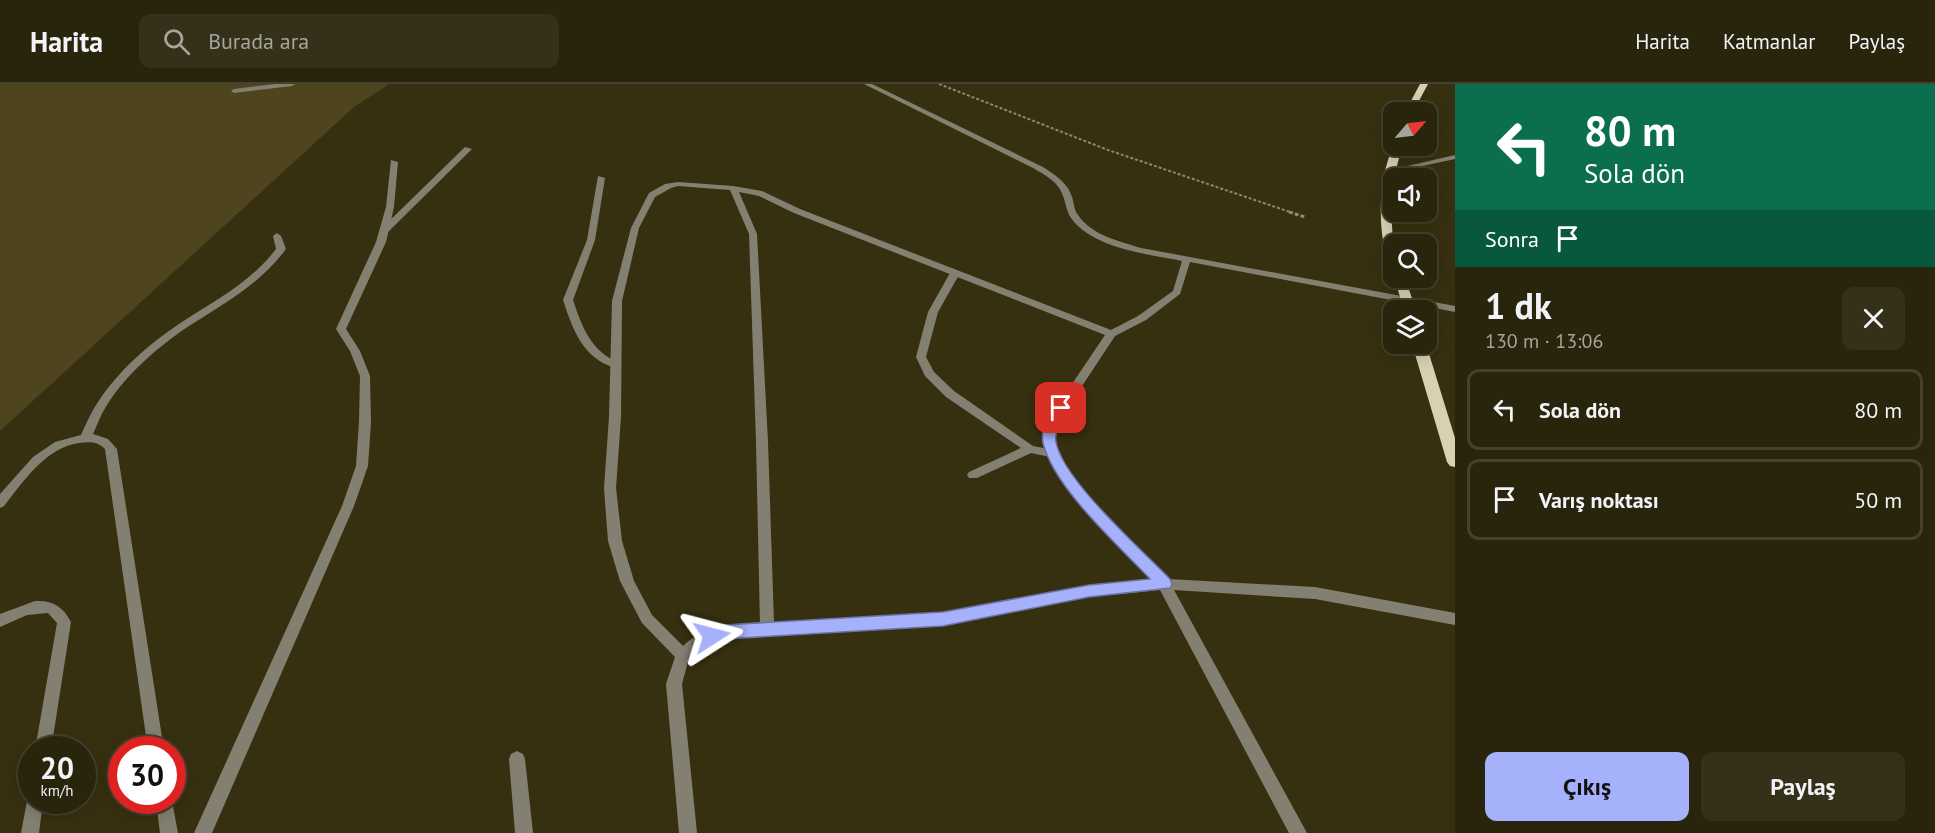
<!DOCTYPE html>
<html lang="tr">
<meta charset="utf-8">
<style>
body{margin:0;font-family:"PT Sans",sans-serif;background:#35301a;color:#f1f3f6;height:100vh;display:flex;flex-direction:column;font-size:22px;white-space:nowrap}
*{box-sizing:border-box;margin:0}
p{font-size:20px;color:#a5a49d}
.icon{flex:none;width:33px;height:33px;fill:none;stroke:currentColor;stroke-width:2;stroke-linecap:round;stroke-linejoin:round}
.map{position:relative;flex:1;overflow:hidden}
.sheet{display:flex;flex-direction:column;background:#29240c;width:480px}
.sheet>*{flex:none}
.top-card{background:#0b6e4f;color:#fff;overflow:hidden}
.needle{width:39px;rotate:62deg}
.controls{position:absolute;left:1383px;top:18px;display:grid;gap:12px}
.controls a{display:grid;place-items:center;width:54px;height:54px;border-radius:12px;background:#29240c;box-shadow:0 3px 15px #0003,0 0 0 2px #45412d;font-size:30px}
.speed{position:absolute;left:18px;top:652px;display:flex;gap:12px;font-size:30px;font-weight:700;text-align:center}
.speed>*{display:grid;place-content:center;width:78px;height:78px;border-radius:50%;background:#29240c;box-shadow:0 3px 15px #0003,0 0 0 2px #45412d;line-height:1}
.speed small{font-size:15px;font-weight:400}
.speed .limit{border:9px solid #d22;background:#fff;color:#111}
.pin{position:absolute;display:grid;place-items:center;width:51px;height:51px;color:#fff;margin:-26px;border-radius:12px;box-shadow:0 3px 9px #0006}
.me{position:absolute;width:66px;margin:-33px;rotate:81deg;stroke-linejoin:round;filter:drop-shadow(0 0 4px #0008)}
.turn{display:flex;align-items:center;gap:21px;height:126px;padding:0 30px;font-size:27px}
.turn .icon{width:78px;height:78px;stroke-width:2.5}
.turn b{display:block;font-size:42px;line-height:51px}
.then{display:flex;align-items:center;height:57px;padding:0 30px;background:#0003;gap:12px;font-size:22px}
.round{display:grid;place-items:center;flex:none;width:63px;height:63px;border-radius:12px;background:#35301a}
.headline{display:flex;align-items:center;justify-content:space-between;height:102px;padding:0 30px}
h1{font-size:36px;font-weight:600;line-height:45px}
.action{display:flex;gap:12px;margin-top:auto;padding:12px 30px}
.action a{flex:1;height:69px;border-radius:12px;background:#a6b1fc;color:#111;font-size:24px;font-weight:600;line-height:69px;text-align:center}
.action a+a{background:#35301a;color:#f1f3f6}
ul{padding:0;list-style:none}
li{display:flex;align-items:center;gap:18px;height:81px;margin:0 12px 9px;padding:0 18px;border:3px solid #45412d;border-radius:12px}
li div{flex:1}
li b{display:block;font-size:22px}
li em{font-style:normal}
header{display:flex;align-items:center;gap:36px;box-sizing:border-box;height:84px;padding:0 30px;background:#29240c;border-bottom:2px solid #45412d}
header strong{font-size:28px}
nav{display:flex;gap:33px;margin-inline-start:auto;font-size:21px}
.search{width:420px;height:54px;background:#35301a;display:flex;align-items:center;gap:15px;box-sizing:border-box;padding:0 21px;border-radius:12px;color:#a5a49d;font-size:22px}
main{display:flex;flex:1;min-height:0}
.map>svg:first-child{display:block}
.green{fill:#4e451e}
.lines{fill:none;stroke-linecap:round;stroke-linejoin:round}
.path-far1{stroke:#8d886f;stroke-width:2;stroke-dasharray:3 2;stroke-linecap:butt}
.path{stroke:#8d886f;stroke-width:3;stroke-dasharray:4 2;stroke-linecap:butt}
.service{fill:#838071;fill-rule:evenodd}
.minor{fill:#838071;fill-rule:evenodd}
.primary{fill:#d7d1b2;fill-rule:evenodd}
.route{fill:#a6b1fc;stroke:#6c73a4;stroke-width:1.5}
</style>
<header>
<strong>Harita</strong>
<div class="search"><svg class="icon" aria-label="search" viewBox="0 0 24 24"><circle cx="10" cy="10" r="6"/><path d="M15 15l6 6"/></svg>Burada ara</div>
<nav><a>Harita</a><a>Katmanlar</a><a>Paylaş</a></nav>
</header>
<main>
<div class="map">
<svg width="1455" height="749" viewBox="0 0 1455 749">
<rect width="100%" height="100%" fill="#373010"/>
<path class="green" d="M0,0H389L354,23L0,347Z"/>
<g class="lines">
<path class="path-far1" d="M939,0L1108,66L1293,129"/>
<path class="path" d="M1289,128L1305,133"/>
<path class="service" d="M275,0H295L292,2L234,9L231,7L234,5Z
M465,63L472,65L387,149H381V145Z
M598,92L605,94L595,156L573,216C582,243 591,268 620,279L621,281L616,284C583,275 573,246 563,216L587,156Z
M955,186L960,189L938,228L926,273L934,288L954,307L1033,362L1059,367L1061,370L1059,373L1055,374L1031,369L977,394H969L967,391L969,388L1021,364L946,313L925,292L916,273L928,228L950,189Z
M1407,213L1455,222V228L1404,218V214Z
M35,517C52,516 63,522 71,538L51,666H35L57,539L48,529L27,531L0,543V530Z
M517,667L523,670L525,675L533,749H515L509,675L511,670Z
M32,710V717H43L39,749H21L27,717Z"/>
<path class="minor" d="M864,0H872L1043,83C1055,91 1068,99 1072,113C1074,119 1074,126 1078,131C1091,151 1119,157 1141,164L1407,213L1412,216L1407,219L1190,178L1180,210L1146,236L1115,252L1059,337L1055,357L1065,380L1085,408L1168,495L1315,503L1455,529V541L1315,515L1174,506L1307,749H1289L1160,506L1089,513L943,541L724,554L705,560L689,574L682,600L697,749H679L666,600L675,573L642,539L620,497L608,457L604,404L609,333L612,217L631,144L649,109L665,100L678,98L733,102L762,107L800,125L1111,246L1138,232L1173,207L1182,177C1147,170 1092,164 1071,134C1066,127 1066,119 1063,112C1059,98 1045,91 1033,84ZM678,102L730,106L749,150L756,358L760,540C731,542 705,541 683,562L652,531L634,497L622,457L616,404L621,333L622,217L639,144L655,113L671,104ZM739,108L759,112L794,129L1105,251L1047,337L1043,357L1056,385L1077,414L1151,496L1089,501L943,529L774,539L768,358L757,150Z
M1455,71V75L1390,89L1386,87Z
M391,76L398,78L394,123L386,158L346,245L360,267L370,292L371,338L368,382L354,422L212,749H194L342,422L356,382L359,338L360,292L350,267L336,245L376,158L386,123Z
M277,149L281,152L286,165C260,200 225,219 189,242C159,262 126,290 107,321C101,330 97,341 93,350L108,355L117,365L164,666H148L105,365C97,357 89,358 79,359C45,364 24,397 4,422L0,424V410L33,373L55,358L81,351C86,340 91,328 98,318C118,287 150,259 182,238C216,216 251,198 276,165L273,152Z
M156,717H172L178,749H160Z"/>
<path class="primary" d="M1420,0H1428L1413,28H1405Z
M1394,60L1402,62L1394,94L1391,120L1394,182L1388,179C1377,142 1378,96 1394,60Z
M1394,193L1405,194L1416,226H1404Z
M1412,260H1426L1455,354V383L1450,382L1447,378Z"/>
</g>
<path class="route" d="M1061,320L1068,324C1062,334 1054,345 1056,358C1062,395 1142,466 1170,495L1172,500L1170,504L1089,513L943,542L724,555L712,559L706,556L704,552L706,547L724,541L943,528L1089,501L1150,495C1118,461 1054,404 1043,359C1040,345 1049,332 1057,321Z"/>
</svg>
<div class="controls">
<a><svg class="needle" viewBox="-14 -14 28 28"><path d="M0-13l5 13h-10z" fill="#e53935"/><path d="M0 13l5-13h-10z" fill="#a5a49d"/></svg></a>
<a><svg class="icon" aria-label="sound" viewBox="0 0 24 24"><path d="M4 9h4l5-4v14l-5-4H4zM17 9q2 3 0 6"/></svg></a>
<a><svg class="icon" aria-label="search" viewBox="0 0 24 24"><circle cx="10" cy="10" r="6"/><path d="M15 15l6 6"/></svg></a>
<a><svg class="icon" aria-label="layers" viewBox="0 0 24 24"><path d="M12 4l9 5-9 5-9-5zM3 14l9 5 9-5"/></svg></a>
</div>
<div class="speed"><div>20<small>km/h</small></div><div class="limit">30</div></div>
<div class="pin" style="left:1061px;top:324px;background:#d93025"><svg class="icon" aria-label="arrive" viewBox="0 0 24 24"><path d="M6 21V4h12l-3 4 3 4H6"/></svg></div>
<svg class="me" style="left:712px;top:552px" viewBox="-20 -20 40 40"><path d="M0-17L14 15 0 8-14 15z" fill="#a6b1fc" stroke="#fff" stroke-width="4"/></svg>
</div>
<section class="sheet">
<div class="top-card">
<div class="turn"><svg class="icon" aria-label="left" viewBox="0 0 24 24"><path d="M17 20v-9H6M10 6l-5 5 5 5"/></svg><div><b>80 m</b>Sola dön</div></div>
<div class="then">Sonra<svg class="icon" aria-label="arrive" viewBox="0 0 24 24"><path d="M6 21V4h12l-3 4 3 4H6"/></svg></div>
</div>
<div class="headline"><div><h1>1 dk</h1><p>130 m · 13:06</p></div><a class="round"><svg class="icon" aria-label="close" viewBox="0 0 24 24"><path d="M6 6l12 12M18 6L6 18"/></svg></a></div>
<ul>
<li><svg class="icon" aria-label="left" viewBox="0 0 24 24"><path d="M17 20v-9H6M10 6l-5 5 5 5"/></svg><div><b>Sola dön</b></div><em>80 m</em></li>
<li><svg class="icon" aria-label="arrive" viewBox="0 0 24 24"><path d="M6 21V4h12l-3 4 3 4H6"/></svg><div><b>Varış noktası</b></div><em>50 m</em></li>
</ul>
<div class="action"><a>Çıkış</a><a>Paylaş</a></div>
</section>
</main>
